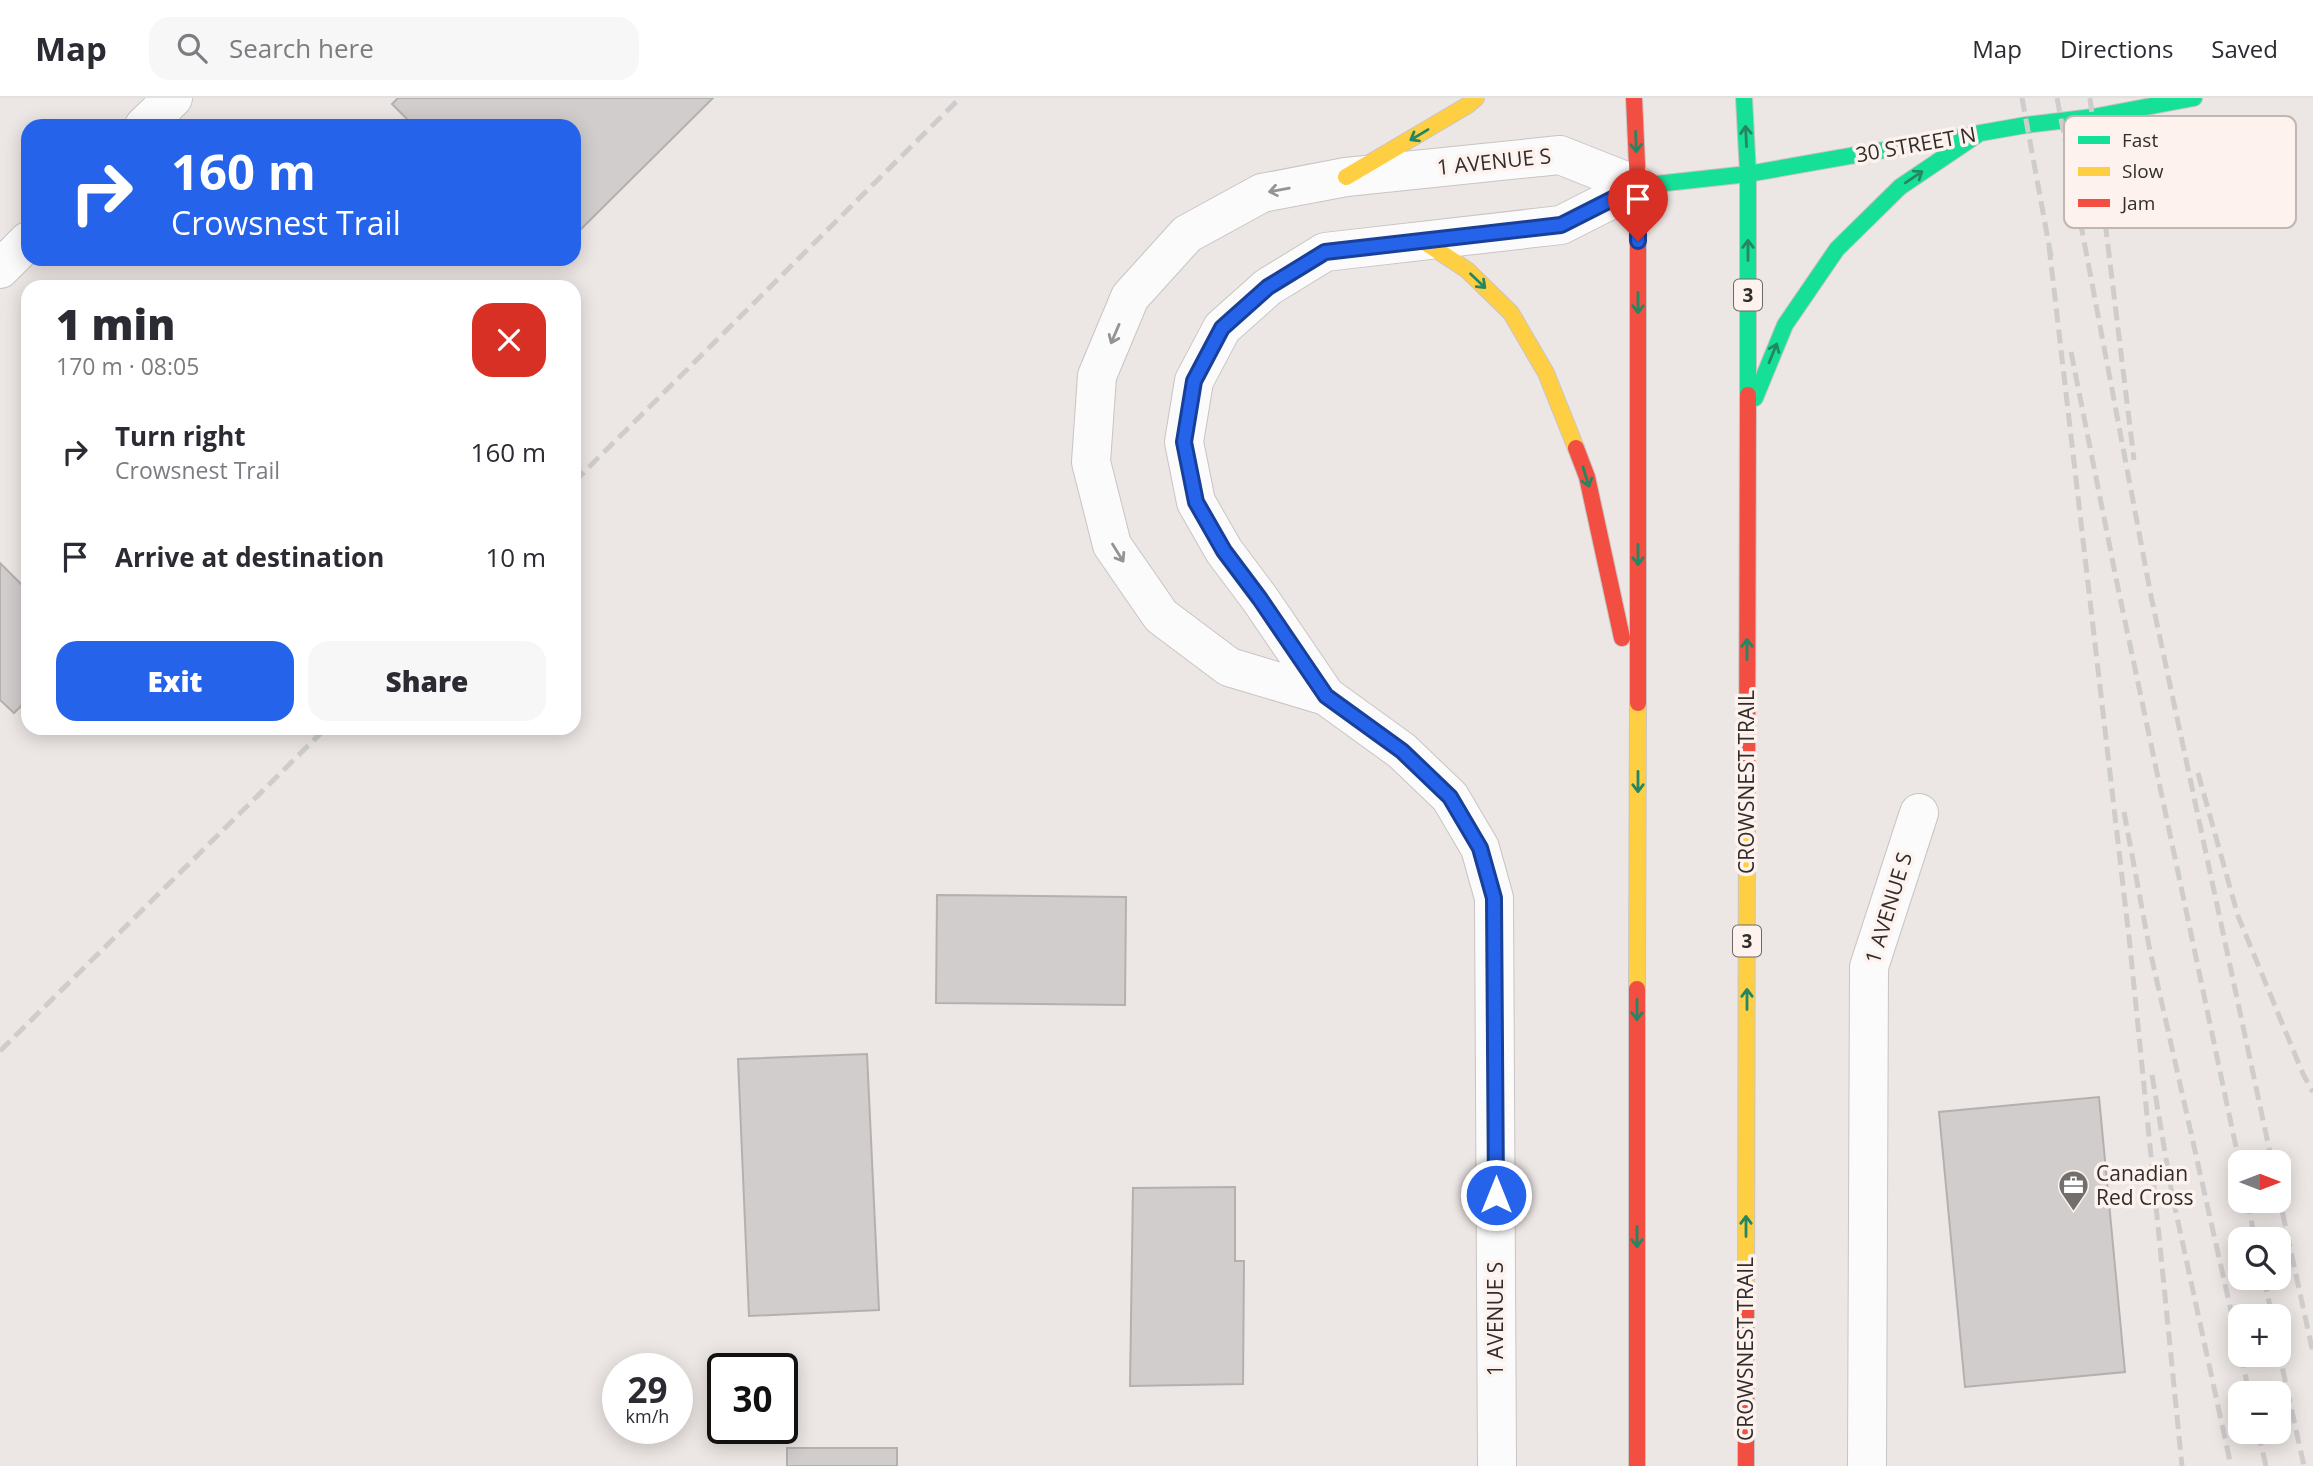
<!DOCTYPE html>
<meta charset="utf-8">
<style>
body{margin:0;font-family:"Open Sans",sans-serif;background:#f7f7f7;color:#2b2b33;height:100vh;display:flex;flex-direction:column;font-size:26px;white-space:nowrap}
*{box-sizing:border-box;margin:0}
p{font-size:23px;color:#7c7c81}
.icon{flex:none;width:38px;height:38px;fill:none;stroke:currentColor;stroke-width:2;stroke-linecap:round;stroke-linejoin:round}
.map{position:relative;flex:1;overflow:hidden}
.panel{position:absolute;left:21px;top:182px;width:560px;height:455px;display:flex;flex-direction:column;background:#fff;border-radius:21px;box-shadow:0 4px 18px #0003}
.panel>*{flex:none}
.hud{position:absolute;left:21px;top:21px;width:560px;height:147px;border-radius:21px;box-shadow:0 4px 18px #0003;background:#2563eb;color:#fff;overflow:hidden}
.needle{width:46px;rotate:90deg}
.buttons{position:absolute;left:2228px;top:1052px;display:grid;gap:14px}
.buttons a{display:grid;place-items:center;width:63px;height:63px;border-radius:14px;background:#fff;box-shadow:0 4px 18px #0003;font-size:35px}
.speed{position:absolute;left:602px;top:1255px;display:flex;gap:14px;font-size:35px;font-weight:700;text-align:center}
.speed>*{display:grid;place-content:center;width:91px;height:91px;border-radius:50%;background:#fff;box-shadow:0 4px 18px #0003;line-height:1}
.speed small{font-size:18px;font-weight:400}
.speed .limit{border:4px solid #111;border-radius:10px;background:#fff;color:#111}
.pin{position:absolute;display:grid;place-items:center;width:60px;height:60px;color:#fff;margin:-72px -30px;border-radius:50% 50% 50% 0;rotate:-45deg;box-shadow:0 0 7px #0007}
.pin .icon{rotate:45deg}
.me{position:absolute;width:77px;margin:-38px;rotate:0deg;stroke-linejoin:round;filter:drop-shadow(0 0 5px #0008)}
.turn{display:flex;align-items:center;gap:24px;height:147px;padding:0 35px;font-size:32px}
.turn .icon{width:91px;height:91px;stroke-width:2.5}
.turn b{display:block;font-size:49px;line-height:60px}
.round{display:grid;place-items:center;flex:none;width:74px;height:74px;border-radius:21px;background:#f7f7f7}
.overview{display:flex;align-items:center;justify-content:space-between;height:119px;padding:0 35px}
h1{font-size:42px;font-weight:800;line-height:52px}
.action{display:flex;gap:14px;margin-top:auto;padding:14px 35px}
.action a{flex:1;height:80px;border-radius:21px;background:#2563eb;color:#fff;font-size:28px;font-weight:800;line-height:80px;text-align:center}
.action a+a{background:#f7f7f7;color:#2b2b33}
ul{padding:0;list-style:none}
li{display:flex;align-items:center;gap:21px;height:105px;padding:0 35px}
li div{flex:1}
li b{display:block;font-size:26px}
li em{font-style:normal}
header{display:flex;align-items:center;gap:42px;box-sizing:border-box;height:98px;padding:0 35px;background:#fff;border-bottom:2px solid #e1e1e2}
header strong{font-size:33px}
nav{display:flex;gap:38px;margin-inline-start:auto;font-size:24px}
.search{width:490px;height:63px;background:#f7f7f7;display:flex;align-items:center;gap:18px;box-sizing:border-box;padding:0 24px;border-radius:21px;color:#7c7c81;font-size:26px}
.map>svg:first-child{display:block}
.building{fill:#d1cdcd;stroke:#b5b0b0;stroke-width:2}
.lines{fill:none;stroke-linecap:round;stroke-linejoin:round}
.street-casing{stroke:#c9c4c3;stroke-width:40}
.fast-casing{stroke:#c9c4c3;stroke-width:18}
.slow-casing{stroke:#c9c4c3;stroke-width:18}
.jam-casing{stroke:#c9c4c3;stroke-width:18}
.street{stroke:#fcfbfb;stroke-width:38}
.fast{stroke:#16e098;stroke-width:16}
.slow{stroke:#ffcf43;stroke-width:16}
.jam{stroke:#f24e42;stroke-width:16}
.rail{stroke:#cfcdcc;stroke-width:5;stroke-dasharray:14 7;stroke-linecap:butt}
.oneway{stroke:#248662}
.oneway2{stroke:#969493}
.route-casing{stroke:#184099;stroke-width:18}
.route{stroke:#2563eb;stroke-width:12}
.labels{text-anchor:middle;stroke-width:7;stroke-linejoin:round;paint-order:stroke}
.shield{fill:#fdf2ed;stroke:#6e6865;stroke-width:2}
.shield-label{font-size:19px;font-weight:bold;fill:#312d2b}
.street-label{font-size:21px;fill:#312d2b;stroke:#fdf2ed}
.poi-label{font-size:21px;fill:#312d2b;stroke:#fdf2ed;text-anchor:start}
.key{fill:#fdf2ed;stroke:#c0b7b3;stroke-width:2}
.key-label{font-size:19px;fill:#312d2b}
</style>
<header>
<strong>Map</strong>
<div class="search"><svg class="icon" aria-label="search" viewBox="0 0 24 24"><circle cx="10" cy="10" r="6"/><path d="M15 15l6 6"/></svg>Search here</div>
<nav><a>Map</a><a>Directions</a><a>Saved</a></nav>
</header>
<div class="map">
<svg width="2313" height="1368" viewBox="0 0 2313 1368">
<rect width="100%" height="100%" fill="#ece6e4"/>
<path class="building" d="M398,0H713L574,138V28H414L392,6Z
M0,465L28,493V547L24,551L28,555V601L14,615L0,602Z
M937,797L1126,799L1125,907L936,905Z
M867,956L879,1212L749,1218L738,961Z
M2099,999L2125,1274L1965,1289L1939,1014Z
M1235,1089V1163H1244L1243,1286L1130,1288L1133,1090Z
M787,1350H897V1368H787Z"/>
<g class="lines">
<defs>
<path id="street" d="M144,28L173,0
M0,171L28,143
M1326,598L1229,569L1161,518L1112,447L1091,364L1097,278L1130,199L1187,136L1262,95L1346,79L1560,57L1638,88
M1497,1368L1494,800L1480,750L1450,699L1402,653L1326,598L1260,501L1224,453L1196,404L1184,344L1194,283L1222,230L1268,189L1325,154L1561,127L1638,88
M1867,1368L1869,869L1919,715"/>
<path id="fast" d="M1744,0L1748,76V297
M1638,88L1748,76L2026,27L2093,19L2194,0
M1755,300L1785,227L1837,151L1900,89L1977,37"/>
<path id="slow" d="M1346,79L1468,7L1476,0
M1423,143L1467,172L1511,215L1546,275L1576,350
M1637,891L1638,605
M1746,1210L1747,689"/>
<path id="jam" d="M1634,0L1638,88V605
M1576,350L1587,379L1622,540
M1747,689L1748,297
M1637,1368V891
M1746,1368V1210"/>
</defs>
<use href="#street" class="street-casing"/>
<use href="#fast" class="fast-casing"/>
<use href="#slow" class="slow-casing"/>
<use href="#jam" class="jam-casing"/>
<use href="#street" class="street"/>
<use href="#fast" class="fast"/>
<use href="#slow" class="slow"/>
<use href="#jam" class="jam"/>
<path class="rail" d="M2022,0L2051,158
M2057,0L2151,498L2272,1064
M2090,0L2134,362
M2049,148L2130,848L2182,1368
M2071,254L2118,490L2240,1068
M574,384L960,0
M2198,675L2238,818L2303,976L2313,994
M2124,714L2149,848L2240,1253
M0,953L326,630
M2152,977L2172,1096L2231,1368
M2278,1094L2313,1255
M2247,1102L2255,1141
M2264,1180L2272,1218
M2278,1250L2304,1368
M2241,1256L2249,1295
M2258,1334L2266,1368"/>
</g>
<defs><path id="oneway-shaft" d="M-6 0H5M1.5-3L5.5 0L1.5 3" fill="none" stroke-width="1.6" stroke-linecap="round" stroke-linejoin="round" transform="scale(1.75)"/></defs>
<g class="oneway">
<use href="#oneway-shaft" transform="translate(1419 37) rotate(149)"/>
<use href="#oneway-shaft" transform="translate(1746 38) rotate(-93)"/>
<use href="#oneway-shaft" transform="translate(1636 44) rotate(88)"/>
<use href="#oneway-shaft" transform="translate(1914 79) rotate(-34)"/>
<use href="#oneway-shaft" transform="translate(1748 152) rotate(-90)"/>
<use href="#oneway-shaft" transform="translate(1478 183) rotate(44)"/>
<use href="#oneway-shaft" transform="translate(1638 205) rotate(90)"/>
<use href="#oneway-shaft" transform="translate(1773 255) rotate(-68)"/>
<use href="#oneway-shaft" transform="translate(1586 379) rotate(73)"/>
<use href="#oneway-shaft" transform="translate(1638 457) rotate(90)"/>
<use href="#oneway-shaft" transform="translate(1747 551) rotate(-90)"/>
<use href="#oneway-shaft" transform="translate(1638 684) rotate(90)"/>
<use href="#oneway-shaft" transform="translate(1747 901) rotate(-90)"/>
<use href="#oneway-shaft" transform="translate(1637 912) rotate(90)"/>
<use href="#oneway-shaft" transform="translate(1746 1128) rotate(-90)"/>
<use href="#oneway-shaft" transform="translate(1637 1139) rotate(90)"/>
</g>
<g class="oneway2">
<use href="#oneway-shaft" transform="translate(1279 92) rotate(170)"/>
<use href="#oneway-shaft" transform="translate(1115 236) rotate(113)"/>
<use href="#oneway-shaft" transform="translate(1118 455) rotate(58)"/>
</g>
<g class="lines">
<defs>
<path id="route" d="M1496,1097L1494,800L1480,750L1450,699L1402,653L1326,598L1260,501L1224,453L1196,404L1184,344L1194,283L1222,230L1268,189L1325,154L1561,127L1638,88V143"/>
</defs>
<use href="#route" class="route-casing"/>
<use href="#route" class="route"/>
</g>
<defs>
<symbol id="office-pin" viewBox="-11 -11 22 30"><path d="M0 17L-7.5 6A9.5 9.5 0 1 1 7.5 6Z" fill="#726e6c" stroke="#fdf2ed"/><path d="M-6-3h4V-5.5h4V-3h4V5H-6ZM-1-4.5V-3h2v-1.5ZM-6 0V1H6V0Z" fill="#fff"/></symbol>
</defs>
<g fill-rule="evenodd">
<use href="#office-pin" x="2056" y="1070" width="35" height="47"/>
</g>
<g class="labels">
<g class="shield">
<rect x="1734" y="181.5" width="28" height="31" rx="5"/>
<rect x="1733" y="827.5" width="28" height="31" rx="5"/>
</g>
<g class="shield-label">
<text x="1748" y="204">3</text>
<text x="1747" y="850">3</text>
</g>
<g class="street-label">
<text transform="translate(1916 47) rotate(-10)" y="7">30 STREET N</text>
<text transform="translate(1494 64) rotate(-6)" y="7">1 AVENUE S</text>
<text transform="translate(1747 684) rotate(-90)" y="7">CROWSNEST TRAIL</text>
<text transform="translate(1889 810) rotate(-73)" y="7">1 AVENUE S</text>
<text transform="translate(1496 1221) rotate(-90)" y="7">1 AVENUE S</text>
<text transform="translate(1746 1251) rotate(-90)" y="7">CROWSNEST TRAIL</text>
</g>
<g class="poi-label">
<text x="2096" y="1083">Canadian<tspan x="2096" dy="24">Red Cross</tspan></text>
</g>
</g>
<rect x="2064" y="18" width="232" height="112" rx="10" class="key"/>
<rect x="2078" y="38" width="32" height="8" fill="#16e098"/>
<rect x="2078" y="69" width="32" height="9" fill="#ffcf43"/>
<rect x="2078" y="101" width="32" height="8" fill="#f24e42"/>
<g class="key-label">
<text x="2122" y="49">Fast</text>
<text x="2122" y="80">Slow</text>
<text x="2122" y="112">Jam</text>
</g>
</svg>
<div class="buttons">
<a><svg class="needle" viewBox="-14 -14 28 28"><path d="M0-13l5 13h-10z" fill="#e53935"/><path d="M0 13l5-13h-10z" fill="#7c7c81"/></svg></a>
<a><svg class="icon" aria-label="search" viewBox="0 0 24 24"><circle cx="10" cy="10" r="6"/><path d="M15 15l6 6"/></svg></a>
<a>+</a>
<a>−</a>
</div>
<div class="speed"><div>29<small>km/h</small></div><div class="limit">30</div></div>
<div class="pin" style="left:1638px;top:143px;background:#d93025"><svg class="icon" aria-label="arrive" viewBox="0 0 24 24"><path d="M6 21V4h12l-3 4 3 4H6"/></svg></div>
<svg class="me" style="left:1496px;top:1097px" viewBox="-20 -20 40 40"><circle r="17" fill="#2563eb" stroke="#fff" stroke-width="3"/><path d="M0-11L8 9 0 5-8 9z" fill="#fff"/></svg>
<div class="hud">
<div class="turn"><svg class="icon" aria-label="right" viewBox="0 0 24 24"><path d="M7 20v-9h11M14 6l5 5-5 5"/></svg><div><b>160 m</b>Crowsnest Trail</div></div>
</div>
<section class="panel">
<div class="overview"><div><h1>1 min</h1><p>170 m · 08:05</p></div><a class="round" style="background:#d93025;color:#fff"><svg class="icon" aria-label="close" viewBox="0 0 24 24"><path d="M6 6l12 12M18 6L6 18"/></svg></a></div>
<ul>
<li><svg class="icon" aria-label="right" viewBox="0 0 24 24"><path d="M7 20v-9h11M14 6l5 5-5 5"/></svg><div><b>Turn right</b><p>Crowsnest Trail</p></div><em>160 m</em></li>
<li><svg class="icon" aria-label="arrive" viewBox="0 0 24 24"><path d="M6 21V4h12l-3 4 3 4H6"/></svg><div><b>Arrive at destination</b></div><em>10 m</em></li>
</ul>
<div class="action"><a>Exit</a><a>Share</a></div>
</section>
</div>
